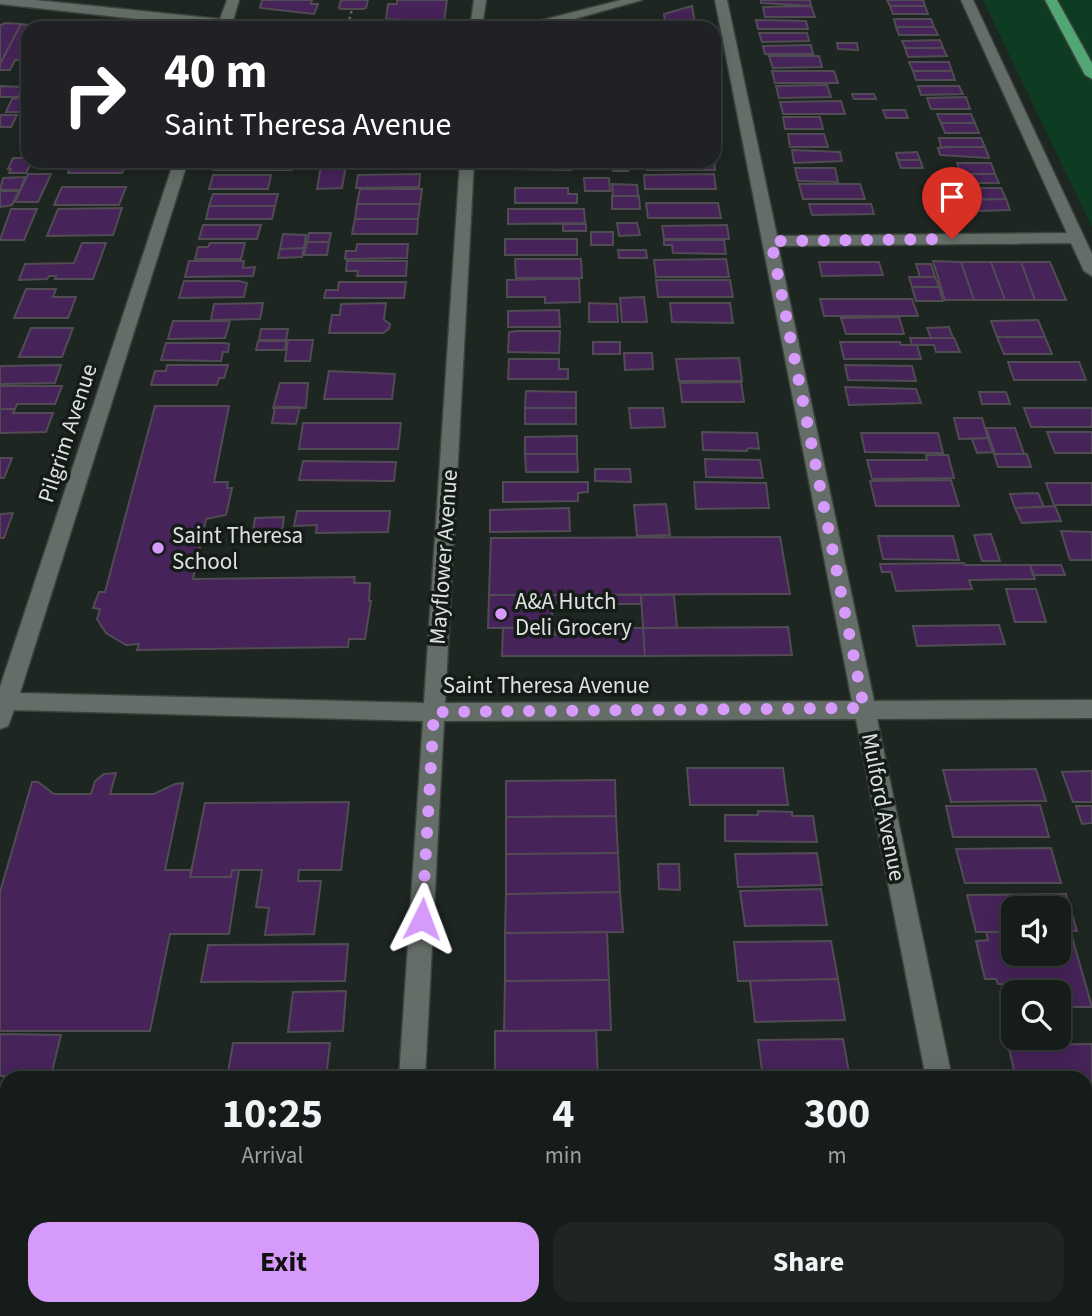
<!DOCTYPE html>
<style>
body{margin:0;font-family:"Source Sans 3",sans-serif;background:#1f2522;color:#f1f3f6;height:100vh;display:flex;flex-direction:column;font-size:26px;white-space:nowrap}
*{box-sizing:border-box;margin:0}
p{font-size:23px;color:#9ea1a2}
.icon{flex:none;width:38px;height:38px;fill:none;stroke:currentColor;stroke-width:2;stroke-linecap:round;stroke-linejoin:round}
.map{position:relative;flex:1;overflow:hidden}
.drawer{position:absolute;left:0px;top:1071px;width:1092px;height:245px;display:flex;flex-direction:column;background:#161c19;border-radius:21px 21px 0 0;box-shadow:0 4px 18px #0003,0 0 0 2px #353a38}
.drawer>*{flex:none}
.top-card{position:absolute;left:21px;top:21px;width:700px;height:147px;border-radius:21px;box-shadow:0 4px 18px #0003,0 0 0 2px #353a38;background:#202124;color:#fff;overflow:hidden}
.fabs{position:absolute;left:1001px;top:896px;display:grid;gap:14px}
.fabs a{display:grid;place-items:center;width:70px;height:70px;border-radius:14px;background:#161c19;box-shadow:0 4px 18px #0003,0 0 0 2px #353a38;font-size:35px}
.pin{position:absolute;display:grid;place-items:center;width:60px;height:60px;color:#fff;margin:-72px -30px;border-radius:50% 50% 50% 0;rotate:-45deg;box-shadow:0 0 7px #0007}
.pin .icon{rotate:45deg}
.me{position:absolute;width:77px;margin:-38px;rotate:3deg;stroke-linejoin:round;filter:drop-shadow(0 0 5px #0008)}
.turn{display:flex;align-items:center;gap:24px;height:147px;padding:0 28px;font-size:32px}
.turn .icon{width:91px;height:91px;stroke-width:2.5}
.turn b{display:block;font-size:49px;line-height:60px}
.eta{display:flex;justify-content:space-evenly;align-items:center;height:119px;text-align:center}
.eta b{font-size:42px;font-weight:700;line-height:49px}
.primary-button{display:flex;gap:14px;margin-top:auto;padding:14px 28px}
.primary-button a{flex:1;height:80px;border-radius:21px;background:#d69bfa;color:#111;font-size:28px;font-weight:700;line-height:80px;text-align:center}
.primary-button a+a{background:#1f2522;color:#f1f3f6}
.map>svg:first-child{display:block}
.green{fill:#0e3c23}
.building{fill:#462359;stroke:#514c54;stroke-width:2}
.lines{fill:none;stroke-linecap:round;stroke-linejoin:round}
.minor-casing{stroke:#3b423d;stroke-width:3}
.highway-casing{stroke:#3b423d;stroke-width:3}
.path{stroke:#636a66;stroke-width:2.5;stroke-dasharray:2.5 3.5;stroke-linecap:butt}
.minor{fill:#646d67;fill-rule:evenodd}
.highway{fill:#51a673;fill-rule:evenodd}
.route{stroke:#d69bfa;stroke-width:12;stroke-dasharray:0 21.6}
.poi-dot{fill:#d69bfa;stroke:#151c17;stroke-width:2.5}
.labels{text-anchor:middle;stroke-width:7;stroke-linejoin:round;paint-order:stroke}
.street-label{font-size:23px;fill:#dde2df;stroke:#151c17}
.poi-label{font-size:23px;fill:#dde2df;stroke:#151c17;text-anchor:start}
</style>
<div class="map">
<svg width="1092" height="1316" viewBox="0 0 1092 1316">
<rect width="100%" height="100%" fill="#1e2621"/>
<path class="green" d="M983,0H1092V227Z"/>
<path class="building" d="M262,0H312L311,4H318L314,14L260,8Z
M341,0H368L366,8L363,9H341L339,8Z
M397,0H447L444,22L386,19L388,4H397Z
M761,0H810L811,6L761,3Z
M887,0H923L925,6H890Z
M692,6L696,28H666L664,14Z
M811,6L815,17H765L763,7Z
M890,6H925L928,14H893Z
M894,19H931L934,27H896Z
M756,20L806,21L808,29H758Z
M6,23L21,24L0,64V25Z
M21,24L54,28H28V60H15L10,70H0V64Z
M896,27H934L938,35H899Z
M759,33H807L809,41L762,42Z
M940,40L943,48H905L902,41Z
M837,43H857L858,50L838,49Z
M811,45L813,54H765L763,46Z
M905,48H943L947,56L908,57Z
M769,56H819L822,67L773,68Z
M909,62H949L952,71H913Z
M772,71H834L838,83H775Z
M913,71H952L955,80H916Z
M827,85L831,97L779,98L776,86Z
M0,86L23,87L18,97H0Z
M918,86H959L963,94L921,95Z
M852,94H874L876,99H854Z
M966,97L970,109H931L927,98Z
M20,98H28V112H6L12,99Z
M841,101L845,114H783L780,102Z
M883,110H905L908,118H886Z
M937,114H971L975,123H941Z
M0,115H17L11,127H0Z
M783,117H820L823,129H785Z
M941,123H975L979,133H945Z
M788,134H824L828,147H790Z
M939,138H981L985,147H941Z
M950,147H985L989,158L940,155L938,148Z
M792,150L840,152L842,161L794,163Z
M917,152L920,160H898L896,153Z
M13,158H28V161H32L26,173H9L11,169H8Z
M898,160H920L923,168H901Z
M72,161H127L122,173H68Z
M217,161H302L301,165H294L292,170H214Z
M510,161H571V170L510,169Z
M632,161V164H627L628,171H613L611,161Z
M646,161H714L715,170H647Z
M957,163H991L995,174H961Z
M321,165H346L342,188L317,189Z
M795,168H835L838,182L798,181Z
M28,174H51L38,202H15Z
M420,174L419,187L356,188L358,175Z
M714,174L716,189H645L644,175Z
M961,174H995L999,183H965Z
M213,175H271L268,189H209Z
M25,177L20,190H0L3,178Z
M584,178H609L610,191H585Z
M612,184L637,185L638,196H613Z
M799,184H860L865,199H803Z
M62,187H126L119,205H54Z
M515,188H568V194H577V203H515Z
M966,188H1001L1006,199L963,200L960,190Z
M360,189H422L420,204H357Z
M0,191H19L12,205L0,207Z
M213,194H278L275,206H209Z
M612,196H639L640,209H612Z
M1006,199L1010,210L975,211L976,214H940L935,200Z
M646,203H718L721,218H648Z
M357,204H420L418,219H355Z
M809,204H871L874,214L812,215Z
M209,206H275L272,219H206Z
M122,208L113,235L47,236L58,209Z
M11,209H37L24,240H0Z
M508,209H584L585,223L508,224Z
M355,219H418L417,234H352Z
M617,223H637L640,235L619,236Z
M563,224H586V231H563Z
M203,225H261L257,239H199Z
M727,225L729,239H664L662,226Z
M591,232H613V245H591Z
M309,233H331L329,242H307Z
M283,234L306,235L304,248L280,249Z
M505,239H577V255H505Z
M664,240H724L726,254L673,253L672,245H664Z
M307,242H329L327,255H304Z
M82,243H106L93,279H55L56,276H49L47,279L19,280L25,264L74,263Z
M210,243H245L241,259H195L198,247H208Z
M357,244H408L407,258L345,259L346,251H356Z
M304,248L302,257L278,258L280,249Z
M618,250H646L647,258H619Z
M515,259H581L582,278H516Z
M726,259L729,277H656L654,260Z
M189,261H244L243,268L255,267L253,276L185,277Z
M347,261H407L406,276H357L358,271H346Z
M933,261L961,262L974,300H945Z
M819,262H879L883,275L822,276Z
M961,262H991L1005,300H974Z
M991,262H1021L1035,300H1005Z
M1021,262H1050L1066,300H1035Z
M916,264H931L935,277H920Z
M909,277H935L939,287H912Z
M547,279H579L580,302L545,303V297H507V280Z
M656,280H730L733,297H658Z
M184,281H239L247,283L244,297L179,298Z
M339,282H406L404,298H324L326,290H338Z
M912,287H939L943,301H916Z
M26,289H56L53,297H76L68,318H14Z
M644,297L647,322H622L620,298Z
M820,299H912L918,316H824Z
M263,303L260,319L211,320L214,304Z
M386,303L384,320L390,324L389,329L383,333H329L332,315H340L341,304Z
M589,303L617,304L618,322H589Z
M670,303H730L733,323L672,322Z
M559,310L560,327H508V311Z
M899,317L904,334H846L841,318Z
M1038,320L1045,337H997L991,321Z
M173,321H230L225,338L168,339Z
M949,327L953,338H931L927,328Z
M31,328H73L62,357H19Z
M261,329H288L286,340H259Z
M516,331H560L559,353L508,352L509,332Z
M997,337H1045L1052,354H1004Z
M910,338H954L960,352H936L934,345H912Z
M288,340H313L310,361H285Z
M258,341H286L285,350H256Z
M593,342H620V354H593Z
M840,342H900L901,345H917L921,359H844Z
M166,343H225L229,344L228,352H223L221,361L161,360Z
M624,353H652L653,369L625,370Z
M739,358L742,381H679L676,359Z
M509,359H559V369H568V379H508Z
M1008,362H1079L1086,380H1014Z
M61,365L55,383L0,384V366Z
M167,365H228L224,378H219L217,385H151L155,371H166Z
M845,365L912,366L916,381L848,380Z
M329,371L395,374L392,399H324Z
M741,382L744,402H682L680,383Z
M280,383H308L306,408H273Z
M0,386H62L55,404H17L15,409H0Z
M845,387L916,389L921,403L849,405Z
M526,391L576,392V408H525Z
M979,392H1006L1010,404H982Z
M155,406H229L214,482H228L227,488H232L226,515L206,519L193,579L355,577L354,583H370L369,601H371L365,639H349L348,647L137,650L139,644L126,645L106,633L97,619L100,609L93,608L99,592H105Z
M275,407H300L296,424L272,423Z
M525,408H576V424H525Z
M629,408H663L665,427L631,428Z
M1024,408H1092V427H1031Z
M0,409H15L13,413H53L46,432L0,433Z
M954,418H982L988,438L959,439Z
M303,423H401L398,449H299Z
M986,428H1015L1024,454H995Z
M702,432L757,433L759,449L748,448L747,451L703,450Z
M1047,432H1092V453H1055Z
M861,433H938L943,453L865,452Z
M577,436V454H525V437Z
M988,438L993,452L977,453L972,439Z
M525,454H577L578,472H526Z
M994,454H1027L1031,467H998Z
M926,455H948L954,478L872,479L867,460H927Z
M0,458H12L4,478H0Z
M705,459L760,460L763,478L706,477Z
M303,461L396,462L394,481L299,480Z
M595,469H630L631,482L595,481Z
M951,480L959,506H876L870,481Z
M503,482H588V492L578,493V501L503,502Z
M694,482L766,483L769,508L696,509Z
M1046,483H1092V505H1054Z
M1038,493L1044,507L1015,508L1010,494Z
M666,504L670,535L637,536L634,505Z
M1055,506L1061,521L1022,523L1015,508Z
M569,508L570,531L490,532V510Z
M297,511H390L388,532L316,533L317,525L294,526Z
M13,513L4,538H0V514Z
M284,517L281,538H252L255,518Z
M1061,531L1092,532V560H1070Z
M991,534L1000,561H982L974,535Z
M878,536H953L959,560L883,559Z
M780,537L790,594L489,595L491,538Z
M964,563L965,565H1030L1035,579L969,580L972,589L896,591L891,572H882L880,564Z
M1030,565H1061L1065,575H1033Z
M1006,589H1036L1046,622H1015Z
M489,595H565V603H552V627L488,628Z
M608,595H641V604H609Z
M641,595H674L677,628H643Z
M999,625L1005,644L917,646L913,626Z
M788,627L792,655L645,656L643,628Z
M503,628H545V635H555V628H643L645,656H502Z
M687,768H783L788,805H690Z
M1036,769L1046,801L951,802L943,770Z
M1092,771V802H1073L1062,772Z
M116,773L110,794H154L175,784L183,783L165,870H192L190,877H231L232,870H239L229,934H170L150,1031H0V892L32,782H38L54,794H91L95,781L104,774Z
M615,780L616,816L506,817V781Z
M349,802L341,870H299L298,881H321L314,934L265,935L269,908L256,907L262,870H232L231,877H190L205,803Z
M1040,805L1049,837H953L946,806Z
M1076,806H1092V823L1082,824Z
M758,811L792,812V816H813L817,842L725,841V815H758Z
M616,816L618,853L506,854V817Z
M1051,848L1061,883H965L956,849Z
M618,853L620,892L506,894V854Z
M817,853L822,885L738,887L735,854Z
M658,864H679L680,890L659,889Z
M821,889L827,925L745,926L740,891Z
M620,892L623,932L505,933L506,894Z
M1066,894L1077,931H1059V908H1013V932H976L967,895Z
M1059,931L1061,938L1072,937L1092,1007H1059V992H1051L1049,984H998L996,979H985L976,941L988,940L986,932H1013V954H1059Z
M607,932L609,980L505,981V933Z
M831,941L838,979L738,981L734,942Z
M348,944L345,981L201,982L208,945Z
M838,979L845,1020L755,1022L750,981Z
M609,980L611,1030L504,1031L505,981Z
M346,991L343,1031L288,1032L293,992Z
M495,1031H596L598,1078H495Z
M0,1034L61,1035L51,1076H0Z
M843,1039L850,1078H763L758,1040Z
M233,1043H330L326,1078H227Z
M1092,1044V1088H1085V1078H1016L1008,1045Z
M1085,1088H1092V1132H1085Z
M0,1097H7V1143L0,1142Z
M0,1142L7,1143V1192H0Z
M1085,1199H1092V1253H1085Z
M0,1206H7V1257H0Z
M1085,1253H1092V1297H1085Z
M44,1309H101L99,1316H43Z
M182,1309H284V1316H181Z
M644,1309H687V1316H644Z
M693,1309H760L761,1316H694Z
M828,1309H900V1314L828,1312Z"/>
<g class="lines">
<defs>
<path id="minor" d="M0,0H35L220,19L227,0H239L233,21L267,24L273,28H218L0,4Z
M474,0H486L482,28H470Z
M621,0H642L542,28H521L523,25Z
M715,0H727L777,236L1067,233L961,0H973L1092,254V276L1084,271L1071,243L778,246L874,701L1092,700V718L877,719L952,1078H926L856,719L444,721L425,1078H399L423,721L14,710L8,726L0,729V687L174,161H188L20,693L424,703L460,161H474L445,703L852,701Z
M383,1309H413V1316H383Z
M971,1309H1001L1002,1316H972Z"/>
<path id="highway" d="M1045,0H1057L1092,63V79L1085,75Z"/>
</defs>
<use href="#minor" class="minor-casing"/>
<use href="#highway" class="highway-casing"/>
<path class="path" d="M348,25L352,9"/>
<use href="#minor" class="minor"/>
<use href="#highway" class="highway"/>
</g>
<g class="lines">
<path class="route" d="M422,919L434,712L864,708L771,241L952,239"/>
</g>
<g class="poi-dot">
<circle cx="158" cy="548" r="7"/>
<circle cx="501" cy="614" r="7"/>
</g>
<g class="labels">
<g class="street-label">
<text transform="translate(67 433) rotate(-72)" y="8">Pilgrim Avenue</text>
<text transform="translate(443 557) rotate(-86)" y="8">Mayflower Avenue</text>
<text x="546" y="693">Saint Theresa Avenue</text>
<text transform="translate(884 807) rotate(79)" y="8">Mulford Avenue</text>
</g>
<g class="poi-label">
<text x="172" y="543">Saint Theresa<tspan x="172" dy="26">School</tspan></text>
<text x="515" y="609">A&amp;A Hutch<tspan x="515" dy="26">Deli Grocery</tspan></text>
</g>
</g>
</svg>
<div class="fabs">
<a><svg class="icon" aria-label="sound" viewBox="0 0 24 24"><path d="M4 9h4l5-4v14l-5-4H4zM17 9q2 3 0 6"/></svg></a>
<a><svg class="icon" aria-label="search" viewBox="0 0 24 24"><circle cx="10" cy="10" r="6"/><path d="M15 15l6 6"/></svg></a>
</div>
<div class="pin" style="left:952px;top:239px;background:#d93025"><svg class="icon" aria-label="arrive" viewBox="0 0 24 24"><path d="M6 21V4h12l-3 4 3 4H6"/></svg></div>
<svg class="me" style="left:422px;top:919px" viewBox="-20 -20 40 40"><path d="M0-17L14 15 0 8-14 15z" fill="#d69bfa" stroke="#fff" stroke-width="4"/></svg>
<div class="top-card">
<div class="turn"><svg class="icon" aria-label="right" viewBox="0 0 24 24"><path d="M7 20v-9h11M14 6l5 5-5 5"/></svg><div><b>40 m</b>Saint Theresa Avenue</div></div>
</div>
<section class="drawer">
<div class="eta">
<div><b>10:25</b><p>Arrival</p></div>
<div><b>4</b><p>min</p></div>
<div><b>300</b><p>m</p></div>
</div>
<div class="primary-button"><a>Exit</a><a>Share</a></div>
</section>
</div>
